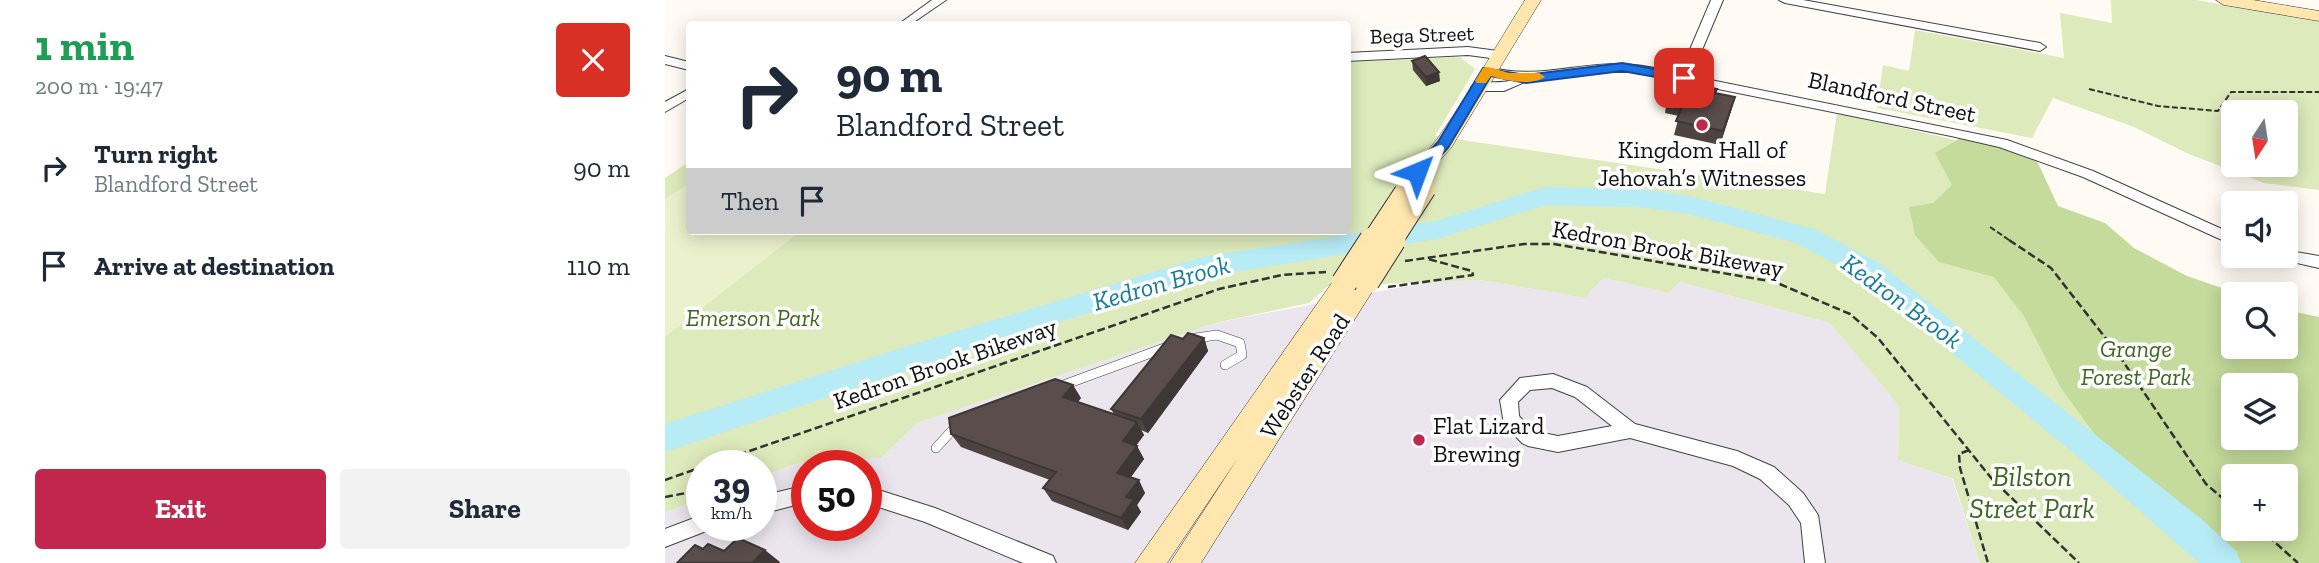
<!DOCTYPE html>
<meta charset="utf-8">
<style>
body{margin:0;font-family:"Zilla Slab",serif;background:#f2f2f3;color:#1f2937;height:100vh;display:flex;flex-direction:column;font-size:26px;white-space:nowrap}
*{box-sizing:border-box;margin:0}
p{font-size:23px;color:#747a83}
.icon{flex:none;width:38px;height:38px;fill:none;stroke:currentColor;stroke-width:2;stroke-linecap:round;stroke-linejoin:round}
.map{position:relative;flex:1;overflow:hidden}
.panel{display:flex;flex-direction:column;background:#fff;width:665px}
.panel>*{flex:none}
.banner{position:absolute;left:21px;top:21px;width:665px;height:214px;border-radius:7px;box-shadow:0 4px 18px #0003;background:#fff;color:#1f2937;overflow:hidden}
.needle{width:46px;rotate:192deg}
.controls{position:absolute;left:1556px;top:100px;display:grid;gap:14px}
.controls a{display:grid;place-items:center;width:77px;height:77px;border-radius:7px;background:#fff;box-shadow:0 4px 18px #0003;font-size:35px}
.speed{position:absolute;left:21px;top:450px;display:flex;gap:14px;font-size:35px;font-weight:700;text-align:center}
.speed>*{display:grid;place-content:center;width:91px;height:91px;border-radius:50%;background:#fff;box-shadow:0 4px 18px #0003;line-height:1}
.speed small{font-size:18px;font-weight:400}
.speed .limit{border:10px solid #d22;background:#fff;color:#111}
.pin{position:absolute;display:grid;place-items:center;width:60px;height:60px;color:#fff;margin:-30px;border-radius:14px;box-shadow:0 4px 10px #0006}
.me{position:absolute;width:77px;margin:-38px;rotate:44deg;stroke-linejoin:round;filter:drop-shadow(0 0 5px #0008)}
.turn{display:flex;align-items:center;gap:24px;height:147px;padding:0 35px;font-size:32px}
.turn .icon{width:91px;height:91px;stroke-width:2.5}
.turn b{display:block;font-size:49px;line-height:60px}
.then{display:flex;align-items:center;height:66px;padding:0 35px;background:#0003;gap:14px;font-size:26px}
.round{display:grid;place-items:center;flex:none;width:74px;height:74px;border-radius:7px;background:#f2f2f3}
.summary{display:flex;align-items:center;justify-content:space-between;height:119px;padding:0 35px}
h1{font-size:42px;font-weight:700;line-height:52px;color:#1e9e55}
.cta{display:flex;gap:14px;margin-top:auto;padding:14px 35px}
.cta a{flex:1;height:80px;border-radius:7px;background:#c1264c;color:#fff;font-size:28px;font-weight:700;line-height:80px;text-align:center}
.cta a+a{background:#f2f2f3;color:#1f2937}
ul{padding:0;list-style:none}
li{display:flex;align-items:center;gap:21px;height:98px;padding:0 35px}
li div{flex:1}
li b{display:block;font-size:26px}
li em{font-style:normal}
main{display:flex;flex:1;min-height:0}
.map>svg:first-child{display:block}
.industrial{fill:#ebe5ee;fill-rule:evenodd}
.green{fill:#ddeabb;fill-rule:evenodd}
.forest{fill:#c4db9b;fill-rule:evenodd}
.pitch{fill:#ecf1cd}
.lines{fill:none;stroke-linecap:round;stroke-linejoin:round}
.river{fill:#b7ebf6;fill-rule:evenodd}
.lane-casing{stroke:#434343;stroke-width:10}
.street-casing{stroke:#434343;stroke-width:2}
.secondary-casing{stroke:#323232;stroke-width:1}
.path-far1{stroke:#323232;stroke-width:2;stroke-dasharray:6 2.5;stroke-linecap:butt}
.path{stroke:#323232;stroke-width:2.5;stroke-dasharray:8 3.5;stroke-linecap:butt}
.lane{stroke:#fff;stroke-width:9}
.street{fill:#fff;fill-rule:evenodd}
.secondary{fill:#ffe6ae;fill-rule:evenodd}
.secondary-bridge-far1-casing{stroke:#323232;stroke-width:21;stroke-linecap:butt}
.secondary-bridge-casing{stroke:#323232;stroke-width:27;stroke-linecap:butt}
.secondary-bridge-far1{stroke:#ffe6ae;stroke-width:19}
.secondary-bridge{stroke:#ffe6ae;stroke-width:25}
.wall{fill:#4d4341}
.shaded-wall{fill:#3e3735}
.building{fill:#594e4c;stroke:#3e3735;stroke-width:2}
.route{fill:#1a73e8;stroke:#114b97;stroke-width:2}
.slow{fill:#f59e0b}
.poi-dot{fill:#c1264c;stroke:#fff;stroke-width:2.5}
.labels{text-anchor:middle;stroke-width:7;stroke-linejoin:round;paint-order:stroke}
.far-street-label{font-size:21px;fill:#101010;stroke:#fff}
.street-label{font-size:24px;fill:#101010;stroke:#fff}
.poi-label{font-size:24px;fill:#101010;stroke:#fff}
.park-label{font-size:24px;font-style:italic;fill:#3c691f;stroke:#fff}
.water-label{font-size:26px;font-style:italic;fill:#177b9c;stroke:#fff}
.near-park-label{font-size:28px;font-style:italic;fill:#3c691f;stroke:#fff}
</style>
<main>
<section class="panel">
<div class="summary"><div><h1>1 min</h1><p>200 m · 19:47</p></div><a class="round" style="background:#d93025;color:#fff"><svg class="icon" aria-label="close" viewBox="0 0 24 24"><path d="M6 6l12 12M18 6L6 18"/></svg></a></div>
<ul>
<li><svg class="icon" aria-label="right" viewBox="0 0 24 24"><path d="M7 20v-9h11M14 6l5 5-5 5"/></svg><div><b>Turn right</b><p>Blandford Street</p></div><em>90 m</em></li>
<li><svg class="icon" aria-label="arrive" viewBox="0 0 24 24"><path d="M6 21V4h12l-3 4 3 4H6"/></svg><div><b>Arrive at destination</b></div><em>110 m</em></li>
</ul>
<div class="cta"><a>Exit</a><a>Share</a></div>
</section>
<div class="map">
<svg width="1654" height="563" viewBox="0 0 1654 563">
<rect width="100%" height="100%" fill="#fffaf3"/>
<path class="industrial" d="M938,278L1004,293L1015,282L1165,323L1234,406L1233,460L1287,479L1315,563H0V512L37,499V525H96V477L133,463L216,458L252,423L550,323L769,281L815,280L920,298ZM142,466H201V525H142Z"/>
<path class="green" d="M1446,0H1531L1654,21V190L1599,183L1524,154L1469,127L1388,98L1367,138L1212,108L1218,65L1244,71L1250,30L1399,58L1395,13L1447,23ZM1568,112H1620V164H1568Z
M795,57L810,69L770,136L1160,194L1172,113L1356,155L1361,208L1568,346H1620L1654,563H1315L1288,479L1233,460L1234,406L1165,323L1015,282L1004,293L938,278L920,298L815,280L663,286L644,303L550,323L252,423L216,458L133,463L96,477V466H37V499L0,512V178L24,162V231H682L683,62ZM1568,385H1620V438H1568ZM1568,476H1620V528H1568Z"/>
<path class="forest" d="M1297,137L1371,159L1393,206L1440,223L1469,248L1522,276L1574,294H1568V346H1620L1621,310L1654,317V563H1568L1513,505L1465,469L1433,439L1396,388L1359,316L1329,277L1274,262L1250,235L1244,207L1268,203L1287,185L1270,153ZM1568,385H1620V438H1568ZM1568,476H1620V528H1568Z"/>
<path class="pitch" d="M24,183V231H136L0,337V199Z"/>
<g class="lines">
<path class="river" d="M880,187L974,189L1024,196L1149,229L1214,263L1540,522L1571,551L1576,563H1534L1411,455L1194,277L1131,243L1024,214L974,207L881,205L772,239L539,277L248,368L0,452V424L243,346L538,257L771,221Z"/>
<defs>
<path id="lane" d="M524,339L552,335L575,343L577,355L560,365
M396,386L502,347
M271,448L292,425"/>
<path id="street" d="M267,0H281L246,24H234Z
M1046,0H1058L1026,76L1342,140L1428,171L1568,234V245L1418,177L1334,147L1286,136L969,72H932L862,81L839,91H812L806,87C816,79 834,85 847,80L819,74L817,71L823,67C869,79 904,65 949,64C971,63 993,69 1015,73Z
M1114,0H1138L1375,43L1381,47L1375,51L1120,3Z
M803,47L833,51L839,55L833,59L803,55L682,61V53Z
M0,56L24,62V70L0,64Z
M24,89V98L0,112V102Z
M1620,250L1654,256V268L1615,259L1613,256H1620Z
M888,374L922,387L970,424L1072,451L1109,467L1138,493L1153,515L1160,563H1140L1136,523L1124,505L1095,479L1068,466L965,438L893,452L863,446L857,443L839,424L835,400L855,378ZM887,388L910,397L947,426L893,436L868,431L854,416L853,402L865,390Z
M142,485V502L96,514V496Z
M201,486L270,508L388,556L391,563H358L260,522L201,503Z
M37,515V525H46L44,530L0,547V529Z"/>
<path id="secondary" d="M860,0H876L786,148L759,177L746,197H732L729,192C742,170 759,157 773,138C804,94 831,46 860,0Z
M1551,0H1588L1654,11V21L1559,5Z
M702,273L710,275L713,281L710,287L536,563H505L573,458L502,563H470L671,277L679,275L687,277L690,282L694,275Z"/>
</defs>
<use href="#lane" class="lane-casing"/>
<use href="#street" class="street-casing"/>
<use href="#secondary" class="secondary-casing"/>
<path class="path-far1" d="M1424,89L1493,106L1553,111L1566,92H1654
M1325,227L1347,242"/>
<path class="path" d="M1344,240L1386,268L1453,354L1541,484L1568,507
M740,261L859,244H889L1110,282L1185,314L1213,338L1327,479L1414,563
M723,287L808,275L807,271L763,259
M1304,450L1294,454L1295,468L1323,563
M41,466L554,289L617,275L661,272
M0,480L37,467
M0,497L37,490
M57,525V530
M1594,528L1633,563"/>
<use href="#lane" class="lane"/>
<use href="#street" class="street"/>
<use href="#secondary" class="secondary"/>
<defs>
<path id="secondary-bridge-far1" d="M706,242L739,192
M727,242L761,189"/>
<path id="secondary-bridge" d="M702,281L728,240
M679,283L707,240"/>
</defs>
<use href="#secondary-bridge-far1" class="secondary-bridge-far1-casing"/>
<use href="#secondary-bridge" class="secondary-bridge-casing"/>
<use href="#secondary-bridge-far1" class="secondary-bridge-far1"/>
<use href="#secondary-bridge" class="secondary-bridge"/>
</g>
<path class="wall" d="M747,61L775,81L761,86L748,70Z
M1052,89L1051,93L1066,111L1055,145L1009,135L1014,116L1000,113L1002,99L1022,96L1035,90Z
M539,338L543,351L483,433L476,430L479,435L471,445L479,459L466,477L480,493L472,505L476,512L463,530L387,501L378,488L385,480L296,447L286,434L416,398L413,402L449,414L446,409L518,339Z"/>
<path class="shaded-wall" d="M774,72L775,81L761,86V77Z
M1070,97L1066,111L1055,145L1058,131Z
M539,338L543,351L483,433L476,419Z
M408,385L416,398L406,410L398,397Z
M472,422L479,435L465,454L458,441Z
M472,446L479,459L460,485L452,473Z
M474,480L480,493L472,505L476,512L463,530L456,518L461,497Z
M100,550L115,562L114,563H87Z"/>
<path class="building" d="M760,56L774,72L761,77L747,61Z
M1037,86L1052,89L1050,93L1070,97L1058,131L1011,121L1019,102L1002,99L1005,92L1022,96L1025,88L1035,90Z
M523,333L539,338L476,419L446,409L506,335L518,339Z
M390,379L408,385L398,397L472,422L458,441L472,446L452,473L474,480L461,497L469,499L456,518L378,488L391,472L286,434L284,418Z
M73,538L100,550L87,563H12L30,545L38,549L43,544L59,551Z"/>
<path class="route" d="M957,63L1019,74L1025,78L1019,82L957,71L861,83L826,76L783,148L757,175L752,176L745,172L773,142L818,68L861,75Z"/>
<path class="slow" d="M823,67L844,73H874L880,77C867,86 841,81 826,76L821,83H812L810,81L818,68Z"/>
<g class="poi-dot">
<circle cx="1037" cy="125" r="7"/>
<circle cx="754" cy="440" r="7"/>
</g>
<g class="labels">
<g class="far-street-label">
<text transform="translate(757 35) rotate(-2)" y="7">Bega Street</text>
</g>
<g class="street-label">
<text transform="translate(1227 97) rotate(12)" y="8">Blandford Street</text>
<text transform="translate(1003 249) rotate(10)" y="8">Kedron Brook Bikeway</text>
<text transform="translate(280 364) rotate(-19)" y="8">Kedron Brook Bikeway</text>
<text transform="translate(640 376) rotate(-57)" y="8">Webster Road</text>
</g>
<g class="poi-label">
<text x="1037" y="158">Kingdom Hall of<tspan x="1037" dy="28">Jehovah’s Witnesses</tspan></text>
<text x="768" y="434" text-anchor="start">Flat Lizard<tspan x="768" dy="28">Brewing</tspan></text>
</g>
<g class="park-label">
<text x="88" y="326">Emerson Park</text>
<text x="1471" y="357">Grange<tspan x="1471" dy="28">Forest Park</tspan></text>
</g>
<g class="water-label">
<text transform="translate(496 283) rotate(-16)" y="9">Kedron Brook</text>
<text transform="translate(1237 301) rotate(36)" y="9">Kedron Brook</text>
</g>
<g class="near-park-label">
<text x="1367" y="486">Bilston<tspan x="1367" dy="32">Street Park</tspan></text>
</g>
</g>
</svg>
<div class="controls">
<a><svg class="needle" viewBox="-14 -14 28 28"><path d="M0-13l5 13h-10z" fill="#e53935"/><path d="M0 13l5-13h-10z" fill="#747a83"/></svg></a>
<a><svg class="icon" aria-label="sound" viewBox="0 0 24 24"><path d="M4 9h4l5-4v14l-5-4H4zM17 9q2 3 0 6"/></svg></a>
<a><svg class="icon" aria-label="search" viewBox="0 0 24 24"><circle cx="10" cy="10" r="6"/><path d="M15 15l6 6"/></svg></a>
<a><svg class="icon" aria-label="layers" viewBox="0 0 24 24"><path d="M12 4l9 5-9 5-9-5zM3 14l9 5 9-5"/></svg></a>
<a>+</a>
</div>
<div class="speed"><div>39<small>km/h</small></div><div class="limit">50</div></div>
<div class="pin" style="left:1019px;top:78px;background:#d93025"><svg class="icon" aria-label="arrive" viewBox="0 0 24 24"><path d="M6 21V4h12l-3 4 3 4H6"/></svg></div>
<svg class="me" style="left:752px;top:172px" viewBox="-20 -20 40 40"><path d="M0-17L14 15 0 8-14 15z" fill="#1a73e8" stroke="#fff" stroke-width="4"/></svg>
<div class="banner">
<div class="turn"><svg class="icon" aria-label="right" viewBox="0 0 24 24"><path d="M7 20v-9h11M14 6l5 5-5 5"/></svg><div><b>90 m</b>Blandford Street</div></div>
<div class="then">Then<svg class="icon" aria-label="arrive" viewBox="0 0 24 24"><path d="M6 21V4h12l-3 4 3 4H6"/></svg></div>
</div>
</div>
</main>
